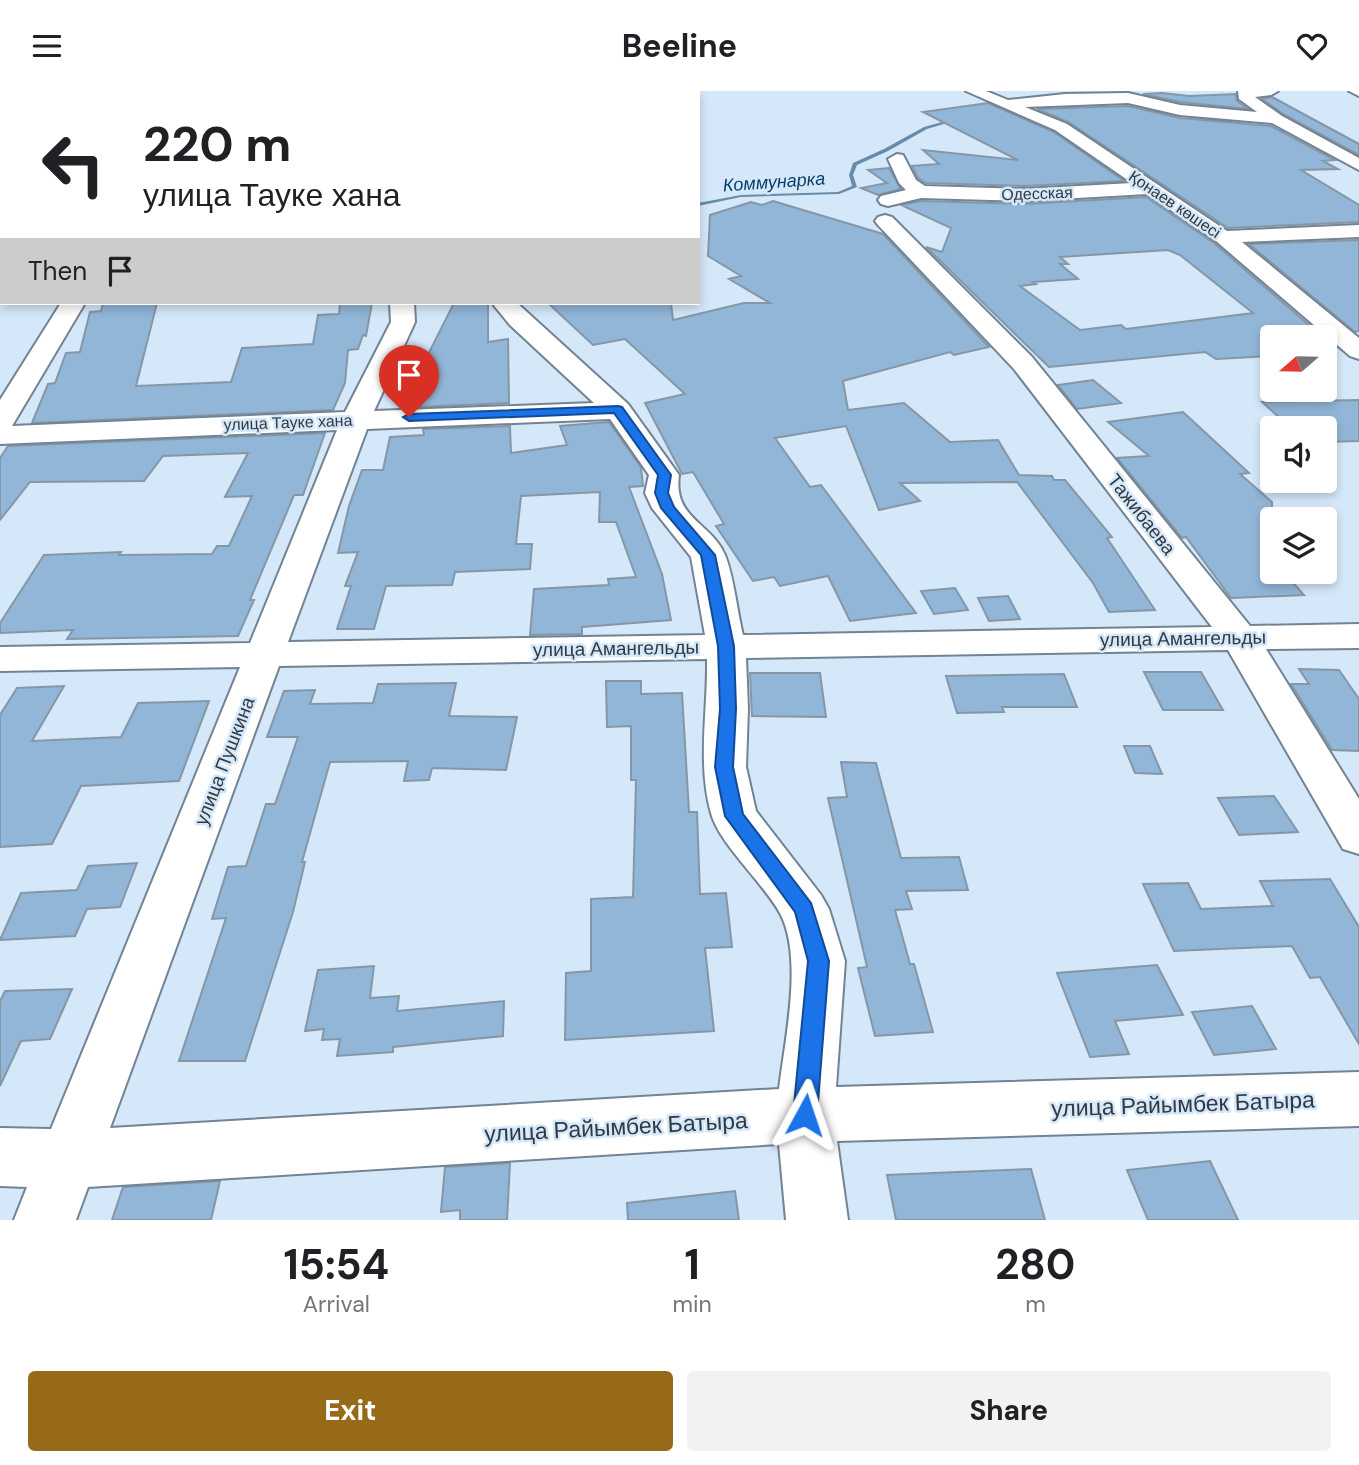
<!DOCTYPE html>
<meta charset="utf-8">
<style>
body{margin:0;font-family:"DM Sans",sans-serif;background:#f2f2f2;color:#202124;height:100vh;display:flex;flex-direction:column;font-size:26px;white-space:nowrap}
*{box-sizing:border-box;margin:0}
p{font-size:23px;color:#757577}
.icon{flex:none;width:38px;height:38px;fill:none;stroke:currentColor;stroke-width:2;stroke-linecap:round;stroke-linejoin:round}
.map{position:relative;height:1129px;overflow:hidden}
.drawer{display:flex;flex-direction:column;background:#fff;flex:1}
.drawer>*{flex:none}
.guide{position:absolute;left:0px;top:0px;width:700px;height:214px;box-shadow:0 4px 10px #0003;background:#fff;color:#202124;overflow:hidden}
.needle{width:46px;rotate:250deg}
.tools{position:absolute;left:1260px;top:234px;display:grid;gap:14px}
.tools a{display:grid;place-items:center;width:77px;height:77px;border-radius:7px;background:#fff;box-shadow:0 4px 10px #0003;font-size:35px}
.pin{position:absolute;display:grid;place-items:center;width:60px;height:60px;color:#fff;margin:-72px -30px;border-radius:50% 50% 50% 0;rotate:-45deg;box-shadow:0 0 7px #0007}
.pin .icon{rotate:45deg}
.me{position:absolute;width:77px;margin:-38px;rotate:5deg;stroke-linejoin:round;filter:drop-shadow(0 0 5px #0008)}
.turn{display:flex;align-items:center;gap:24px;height:147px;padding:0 28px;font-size:32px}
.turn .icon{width:91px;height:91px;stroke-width:2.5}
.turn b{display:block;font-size:49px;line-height:60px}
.then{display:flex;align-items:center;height:66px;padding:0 28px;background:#0003;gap:14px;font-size:26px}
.eta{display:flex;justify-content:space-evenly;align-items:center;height:119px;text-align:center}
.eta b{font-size:42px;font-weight:700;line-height:49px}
.cta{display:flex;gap:14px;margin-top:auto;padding:14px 28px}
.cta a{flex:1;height:80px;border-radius:7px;background:#966a18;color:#fff;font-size:28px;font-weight:700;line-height:80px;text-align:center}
.cta a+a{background:#f2f2f2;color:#202124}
header{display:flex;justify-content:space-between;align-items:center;height:91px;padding:0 28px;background:#fff;font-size:32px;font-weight:700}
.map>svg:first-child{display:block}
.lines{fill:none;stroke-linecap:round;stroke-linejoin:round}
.stream{fill:#698baa;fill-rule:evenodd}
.building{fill:#92b6d7;stroke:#8597a7;stroke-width:2;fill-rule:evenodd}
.minor-casing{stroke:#728393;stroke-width:4}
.minor{fill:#fff;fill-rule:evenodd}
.route{fill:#1a73e8;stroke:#114b97;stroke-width:2}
.labels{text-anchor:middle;stroke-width:5;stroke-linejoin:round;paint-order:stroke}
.far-street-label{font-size:16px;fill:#323a41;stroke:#d5e8fa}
.far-water-label{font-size:18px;font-style:italic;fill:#06406a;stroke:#d5e8fa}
.street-label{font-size:19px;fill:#323a41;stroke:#d5e8fa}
.near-street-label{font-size:23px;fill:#323a41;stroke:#d5e8fa}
</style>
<header><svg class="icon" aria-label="menu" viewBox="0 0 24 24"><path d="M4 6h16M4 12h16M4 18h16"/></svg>Beeline<svg class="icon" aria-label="heart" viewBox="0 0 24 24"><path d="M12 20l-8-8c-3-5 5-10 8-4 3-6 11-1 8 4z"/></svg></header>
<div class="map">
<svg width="1359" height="1129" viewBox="0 0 1359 1129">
<rect width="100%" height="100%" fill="#d5e8fa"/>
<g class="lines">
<path class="stream" d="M1135,17L1245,32L1247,33L1245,34L1134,19Z
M953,28L954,30L927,38L888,60L857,74L853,84L857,96L839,103L741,106L698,115V112L741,104L838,101L852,95L849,84L853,72L884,58L924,36Z
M1267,36L1359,52V54L1266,38Z
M0,114H2V116H0Z"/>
</g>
<path class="building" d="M1162,2L1189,5L1236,3L1237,10L1248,18L1180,11L1143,3Z
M1272,6L1359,53V64L1283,23L1262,8Z
M988,12L1054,41L1124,90L1025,95L926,92L918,87L912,75L939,73L923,59L1018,69L923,21Z
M1128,15L1180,27L1271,35L1335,69L1323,70L1338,78L1301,79L1359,114V131L1228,137L1068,31L1037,18Z
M889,77L901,98L878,104L861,97L887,92L868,79Z
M1146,106L1214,152L1324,247H1272V265L1216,268L1205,261L1049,276L926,156L942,161L951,137L901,114L921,110L1025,113ZM1168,159L1180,164L1253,222L1126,238L1121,234L1080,239L1020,195L1036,193L1033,191L1078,188L1060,173H1068L1060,166Z
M773,110L883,143L989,256L954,264L950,261L843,290L848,319L904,312L950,351L998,349L1019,384L1052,385L1054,389H1065L1112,446L1107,447L1155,519L1109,521L1093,492L1017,391L900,392L920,410L879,419L846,335L775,347L810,396L821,394L916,522L850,530L828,485L780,495L774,486L753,490L716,435L724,433L693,381L682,383L645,312L685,303L625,248L593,254L548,212H671L673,229L744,212H770L729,188L741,185L708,165L710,124L751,111L762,114Z
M1359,149V240L1355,241L1249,153Z
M103,212H157L136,295L231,291L242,257L313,253L318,224L339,223L340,212H372L366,245L363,244L358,258L348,259L345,292L333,319L32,332L48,293L55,292L66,262L80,261L90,221L101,220Z
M454,212H488V251L508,248L509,312L417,316L412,295Z
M1093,289L1121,312L1077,318L1058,294Z
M1359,309V350L1325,351V338H1292L1262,311Z
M1183,321L1249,382L1240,383L1272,411V481H1284L1304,504L1231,507L1186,446L1182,447L1117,367L1149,365L1108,331Z
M609,331L641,376L643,395L629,396L662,483L671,529L582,536V543L530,544L534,498L609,494L608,488L636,486L616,431H599L600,401L521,405L516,453H532L530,478L455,481L452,494L386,495L374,538H337L351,495H345L358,461L338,462L349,415L362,379H383L390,346L424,344L423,338L510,335L511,362L567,354L560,335Z
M325,342L303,404H294L250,509H254L238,545L67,548L73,539L0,542V532L44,464L121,461L119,464L212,463L217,455H229L252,405L225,406L248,362L163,365L144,390L30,391L0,429V367L8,355Z
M955,497L968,519L934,523L921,500Z
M1008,505L1020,528L989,530L978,507Z
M1299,578L1339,579L1359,608V660L1332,659L1291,593H1309Z
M1144,581H1201L1223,619H1163Z
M750,582H820L826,626L752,625Z
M1064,583L1077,616H1002L1004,621L957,622L946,585Z
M606,590H641V603L682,602L689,721H697L700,803L726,802L732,856L705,857L714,940L565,949L566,882L591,880V808L633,806L636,689H631V635L607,636Z
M456,592L449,625L517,626L506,679L432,677L429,689L404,690L408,670L330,671L302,771H305L293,821L245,970H179L226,827L212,828L228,776L246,775L266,713H275L298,646H267L284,600L315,599L310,613L373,612L378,593Z
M64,595L32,650L121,646L138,612L209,610L179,690L81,695L52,753L0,756V624L17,597Z
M1124,655H1150L1162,683L1135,682Z
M841,671L876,672L901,767L959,766L968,799L906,800L912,818L895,819L910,873H914L933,941L875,945L858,877L867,876L828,707L847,706Z
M1274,705L1298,741L1239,744L1218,707Z
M137,772L120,816L87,818L75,845L0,849L21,802L77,799L88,775Z
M1330,788L1359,836V953L1320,886L1310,887L1292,855L1174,860L1143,793L1188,792L1201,818L1273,815L1260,790Z
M1157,874L1183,924L1115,930L1129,963L1090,966L1057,882Z
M374,875L370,907L399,905L397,920L504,910L503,945L393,956V961L337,965L340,948L322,949L324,938L305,940L318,879Z
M72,898L50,948L21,950L0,995V910L5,900Z
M1252,915L1276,958L1214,964L1192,921Z
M1210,1070L1238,1129H1148L1127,1079Z
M510,1072L507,1129H460V1119L441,1121L445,1076Z
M1031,1078L1045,1129H896L887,1084Z
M220,1090L211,1129H112L123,1096Z
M735,1100L739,1129H628L627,1112Z"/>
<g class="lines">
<defs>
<path id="minor" d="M218,0H237L217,2Z
M966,0H986L1008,9L1065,3L1128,2L1180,14L1257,21L1239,8L1238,0H1278L1271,4L1255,6L1282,25L1359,67V79L1272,32L1180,24L1128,12L1025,16L1067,33L1227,140L1359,134V146L1242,151L1359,247V268L1350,265L1216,150L1147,103L1025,110L921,107L888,115L881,113L878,109L881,105L906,99L899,92L888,68L897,63L903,64L916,89L925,95L1025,98L1132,92L1055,39Z
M1349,0H1359V5Z
M0,24H2V34H0Z
M0,58H2V68H0Z
M885,124L892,126L1032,266L1250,535L1359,533V557L1266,558L1359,708V763L1343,758L1228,559L746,567L748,618L746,676L756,720L821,804L829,818L845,870L836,996L1359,981V1035L837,1050L848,1129H786L779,1053L88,1096L76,1129H14L27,1096L0,1095V1037L51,1038L240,576L0,580V556L250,552L337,339L0,353V309L61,212H85L12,335L345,321L391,231L390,212H414L415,231L374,320L594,312L510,234L492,212H517L628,313L679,384C673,428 711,431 725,464C734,486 737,520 743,544L1212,536L1014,278L878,134L875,130L878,126ZM610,328L649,384L645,402L652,417L691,466L705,544L288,551L367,338ZM707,568C708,619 697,673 711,722C719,753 765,793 781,824C803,869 785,948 779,998L110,1037L279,575Z"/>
</defs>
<use href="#minor" class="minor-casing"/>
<use href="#minor" class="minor"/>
</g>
<path class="route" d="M618,315L622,316L671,384L668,402L674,416L715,464L734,555L736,618L733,676L743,723L811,812L829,870L817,1024L814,1032L805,1036L797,1032L793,1024L808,870L795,821L725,725L715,676L720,618L718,555L701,464L661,417L655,402L658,384L614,322L409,330L403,326L409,323Z"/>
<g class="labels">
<g class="far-street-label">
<text transform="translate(1037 102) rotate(-2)" y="6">Одесская</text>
<text transform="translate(1175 113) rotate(34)" y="6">Қонаев көшесі</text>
<text transform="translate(288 331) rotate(-2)" y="6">улица Тауке хана</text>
</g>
<g class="far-water-label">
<text transform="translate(774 91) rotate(-4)" y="6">Коммунарка</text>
</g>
<g class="street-label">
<text transform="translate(1142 423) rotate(52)" y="7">Тажибаева</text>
<text transform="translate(1183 547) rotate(-1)" y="7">улица Амангельды</text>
<text transform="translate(616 557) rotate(-1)" y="7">улица Амангельды</text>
<text transform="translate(224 670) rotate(-69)" y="7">улица Пушкина</text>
</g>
<g class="near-street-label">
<text transform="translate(1183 1013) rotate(-2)" y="8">улица Райымбек Батыра</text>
<text transform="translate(616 1036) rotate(-3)" y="8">улица Райымбек Батыра</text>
</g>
</g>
</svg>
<div class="tools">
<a><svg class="needle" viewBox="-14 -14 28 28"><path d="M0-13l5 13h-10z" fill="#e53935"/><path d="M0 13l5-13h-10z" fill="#757577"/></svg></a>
<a><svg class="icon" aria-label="sound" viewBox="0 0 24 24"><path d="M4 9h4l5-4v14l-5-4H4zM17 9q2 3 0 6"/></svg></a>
<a><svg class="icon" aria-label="layers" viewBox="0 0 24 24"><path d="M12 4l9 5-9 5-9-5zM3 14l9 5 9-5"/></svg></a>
</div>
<div class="pin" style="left:409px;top:326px;background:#d93025"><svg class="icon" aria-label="arrive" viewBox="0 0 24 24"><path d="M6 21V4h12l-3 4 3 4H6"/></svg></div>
<svg class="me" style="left:805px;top:1024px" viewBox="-20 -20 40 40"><path d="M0-17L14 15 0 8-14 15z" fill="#1a73e8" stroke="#fff" stroke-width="4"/></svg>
<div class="guide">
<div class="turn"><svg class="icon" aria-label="left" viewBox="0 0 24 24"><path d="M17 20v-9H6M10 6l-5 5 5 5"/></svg><div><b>220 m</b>улица Тауке хана</div></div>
<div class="then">Then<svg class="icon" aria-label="arrive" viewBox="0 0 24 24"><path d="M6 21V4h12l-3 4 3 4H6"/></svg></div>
</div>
</div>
<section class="drawer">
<div class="eta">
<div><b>15:54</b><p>Arrival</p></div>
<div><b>1</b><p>min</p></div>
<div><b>280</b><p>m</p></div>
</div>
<div class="cta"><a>Exit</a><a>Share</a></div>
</section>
